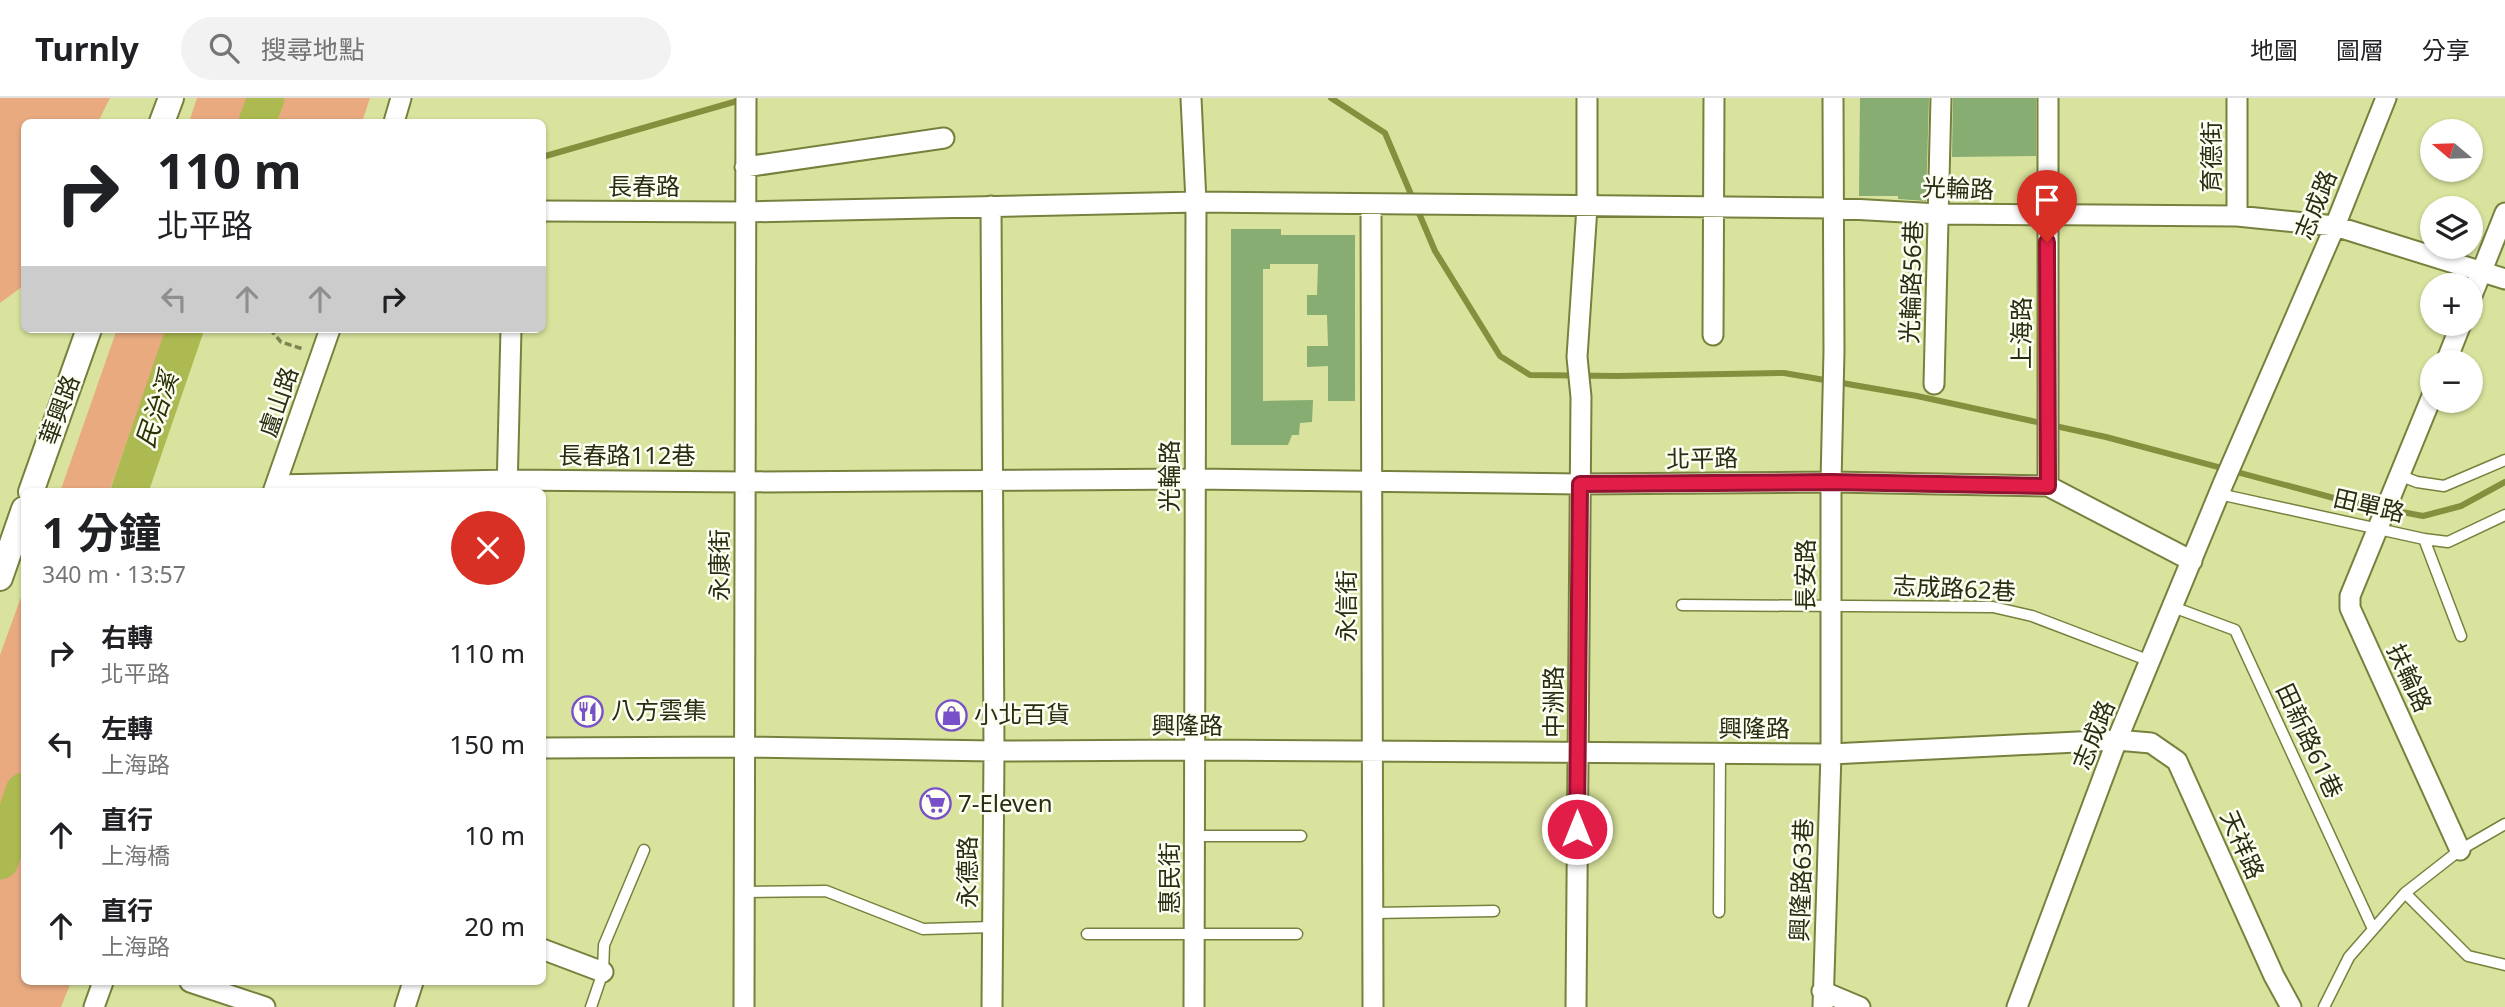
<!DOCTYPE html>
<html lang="zh-TW">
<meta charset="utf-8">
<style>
body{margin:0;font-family:"Noto Sans","Noto Sans TC",sans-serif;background:#f2f2f2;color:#202124;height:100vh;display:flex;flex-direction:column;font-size:26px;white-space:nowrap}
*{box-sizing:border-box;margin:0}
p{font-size:23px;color:#757577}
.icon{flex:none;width:38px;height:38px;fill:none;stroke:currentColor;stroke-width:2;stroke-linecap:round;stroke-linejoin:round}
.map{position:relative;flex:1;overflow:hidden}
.sheet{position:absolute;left:21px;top:390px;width:525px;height:497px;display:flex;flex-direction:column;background:#fff;border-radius:10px;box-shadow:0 2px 5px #0004}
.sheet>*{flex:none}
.top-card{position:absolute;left:21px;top:21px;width:525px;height:214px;border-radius:10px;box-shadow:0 2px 5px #0004;background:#fff;color:#202124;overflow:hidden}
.needle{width:46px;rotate:289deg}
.fabs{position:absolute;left:2420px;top:21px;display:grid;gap:14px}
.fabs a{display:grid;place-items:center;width:63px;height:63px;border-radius:50%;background:#fff;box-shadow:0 2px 5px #0004;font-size:35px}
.pin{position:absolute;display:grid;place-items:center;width:60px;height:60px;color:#fff;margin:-72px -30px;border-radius:50% 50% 50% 0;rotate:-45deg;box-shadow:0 0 7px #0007}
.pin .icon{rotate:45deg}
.me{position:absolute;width:77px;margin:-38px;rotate:0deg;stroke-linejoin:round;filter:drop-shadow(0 0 5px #0008)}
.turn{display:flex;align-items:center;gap:24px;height:147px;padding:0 21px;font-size:32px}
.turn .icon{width:91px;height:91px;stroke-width:2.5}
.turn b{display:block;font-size:49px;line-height:60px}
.lanes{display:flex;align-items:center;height:66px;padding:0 21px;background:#0003;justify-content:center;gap:35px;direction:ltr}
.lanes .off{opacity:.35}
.round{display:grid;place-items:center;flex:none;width:74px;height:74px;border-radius:37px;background:#f2f2f2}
.overview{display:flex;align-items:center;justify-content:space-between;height:119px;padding:0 21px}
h1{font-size:42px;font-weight:700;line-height:52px}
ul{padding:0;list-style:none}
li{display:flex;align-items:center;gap:21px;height:91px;padding:0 21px}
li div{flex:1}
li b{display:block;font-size:26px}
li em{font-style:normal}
header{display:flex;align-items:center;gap:42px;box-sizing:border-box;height:98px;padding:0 35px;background:#fff;border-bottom:2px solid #e0e0e0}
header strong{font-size:33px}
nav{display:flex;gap:38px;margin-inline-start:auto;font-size:24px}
.search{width:490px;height:63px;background:#f2f2f2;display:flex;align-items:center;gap:18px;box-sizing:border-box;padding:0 24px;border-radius:38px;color:#757577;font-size:26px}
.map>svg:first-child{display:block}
.green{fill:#e9aa80}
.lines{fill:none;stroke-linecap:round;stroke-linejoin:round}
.stream{stroke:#858f3e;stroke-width:6}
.river{stroke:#adb951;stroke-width:37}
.building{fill:#87ad73}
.service-casing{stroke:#78803d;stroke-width:13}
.minor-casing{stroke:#78803d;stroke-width:23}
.tertiary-casing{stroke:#78803d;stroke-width:28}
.path{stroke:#7d8454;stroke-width:3.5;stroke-dasharray:7 3.5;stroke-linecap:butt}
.service{stroke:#fff;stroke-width:10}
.minor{stroke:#fff;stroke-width:19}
.tertiary{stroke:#fff;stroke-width:24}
.route-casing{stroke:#92132f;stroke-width:18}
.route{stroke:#e11d48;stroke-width:12}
.labels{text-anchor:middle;stroke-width:5;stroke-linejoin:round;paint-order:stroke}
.street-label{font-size:24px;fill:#292d11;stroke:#fcfef1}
.poi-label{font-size:24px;fill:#292d11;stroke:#fcfef1;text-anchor:start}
.water-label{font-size:26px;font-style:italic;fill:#2d3205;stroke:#fcfef1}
</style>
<header>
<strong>Turnly</strong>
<div class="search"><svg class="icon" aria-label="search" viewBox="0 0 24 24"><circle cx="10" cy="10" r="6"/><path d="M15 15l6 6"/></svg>搜尋地點</div>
<nav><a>地圖</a><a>圖層</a><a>分享</a></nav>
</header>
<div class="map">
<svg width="2505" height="909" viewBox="0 0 2505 909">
<rect width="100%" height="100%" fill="#d9e39d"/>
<path class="green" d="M0,0H110L98,24H24V184L23,188L0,205Z
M197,0H370L362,24H189Z
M117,231H167L109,394H60Z
M24,491V884H71L61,909H0V557Z"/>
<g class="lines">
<path class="stream" d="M1331,0L1385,35L1435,153L1500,258L1530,277L1617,278L1784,275L1917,298L2106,339L2345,403L2423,418L2461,408L2505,384
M542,59L744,1"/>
<path class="river" d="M257,24L266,0
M129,394L185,231
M0,763L24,693"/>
</g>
<path class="building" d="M1860,0H1929L1926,103L1898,101V98H1859Z
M1953,0H2036V58L1952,59Z
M1231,131H1281V137H1355V303H1328V268L1307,269V248H1328L1327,217H1307V197H1317L1318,166H1270V171H1263V303L1313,302L1312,324L1300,325L1299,337H1292L1288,347H1231Z"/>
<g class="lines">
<defs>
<path id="service" d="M2401,378L2417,384L2444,388L2505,362
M2219,396L2424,441L2448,444L2505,417
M2424,441L2461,538
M1682,507L1993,509L2032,518L2150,563
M2173,509L2235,532L2373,831
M1194,738H1301
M744,794L826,793L923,831L993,829
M2405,795L2468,858L2505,867
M1719,814L1720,655
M1373,815L1494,813
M1087,836H1297
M591,909L603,874L604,847L644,752
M2324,909L2349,859L2405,795L2460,752L2505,726"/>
<path id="minor" d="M1191,0L1196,104L1194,909
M2048,0V388
M394,24L401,0
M745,69L944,40
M1371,107L1373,909
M991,108L994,653L992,909
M542,113L745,114L1196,104L1833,110L1939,116L2237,118L2335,128L2505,181
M2237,118V0
M2471,200L2505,115
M1713,237L1714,0
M2446,264L2461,226
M1934,286L1941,0
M2432,298L2350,498V510L2460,752
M276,387L508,382L745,384L1194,381L1580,386L1831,384L2048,388L2192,463
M507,393L511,231
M273,394L330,231
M542,650L744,649L994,653L1194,652L1831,656L2117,642L2151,645L2177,663L2274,878L2291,909
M542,851L603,874
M190,884L265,909
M1822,893L1860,909
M94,909L103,884
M405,909L413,884
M744,909L746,0
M1576,909L1581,299L1577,259L1587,109V0
M1823,909L1831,656V384L1834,253L1833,0
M2017,909L2117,642L2223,386L2335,128L2386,0"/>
<path id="tertiary" d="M162,24L171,0
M31,394L89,231
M0,480L24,411"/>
</defs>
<use href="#service" class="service-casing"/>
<use href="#minor" class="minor-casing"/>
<use href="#tertiary" class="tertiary-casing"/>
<path class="path" d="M270,231L281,244L303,251"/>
<use href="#service" class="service"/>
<use href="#minor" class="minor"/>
<use href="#tertiary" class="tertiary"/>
</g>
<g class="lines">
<defs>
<path id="route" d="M1577,731L1580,386L1831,384L2048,388L2047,144"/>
</defs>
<use href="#route" class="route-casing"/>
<use href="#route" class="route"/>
</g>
<defs>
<symbol id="restaurant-ring" viewBox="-11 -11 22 22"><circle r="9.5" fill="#fcfef1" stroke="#7850c9" stroke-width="1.5"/><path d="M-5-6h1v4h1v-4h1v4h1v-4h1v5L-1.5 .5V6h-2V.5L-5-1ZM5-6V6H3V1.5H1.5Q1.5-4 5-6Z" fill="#7850c9"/></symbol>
<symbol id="shop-ring" viewBox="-11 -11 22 22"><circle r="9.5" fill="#fcfef1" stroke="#7850c9" stroke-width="1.5"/><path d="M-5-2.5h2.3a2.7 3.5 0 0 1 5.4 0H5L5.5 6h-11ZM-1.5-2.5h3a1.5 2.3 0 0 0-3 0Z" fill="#7850c9"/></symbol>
<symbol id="supermarket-ring" viewBox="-11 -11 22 22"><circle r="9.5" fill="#fcfef1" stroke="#7850c9" stroke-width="1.5"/><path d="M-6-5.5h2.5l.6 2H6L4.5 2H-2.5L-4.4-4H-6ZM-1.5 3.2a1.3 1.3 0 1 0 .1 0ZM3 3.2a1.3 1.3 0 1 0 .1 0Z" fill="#7850c9"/></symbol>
</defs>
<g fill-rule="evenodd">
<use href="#restaurant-ring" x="570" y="596" width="35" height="35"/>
<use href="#shop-ring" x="934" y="600" width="35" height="35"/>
<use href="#supermarket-ring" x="918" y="688" width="35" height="35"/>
</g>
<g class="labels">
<g class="street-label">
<text transform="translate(2212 59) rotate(-90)" y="8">育德街</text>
<text x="644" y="97">長春路</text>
<text transform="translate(1958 91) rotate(2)" y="8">光輪路</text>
<text transform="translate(2316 107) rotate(-68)" y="8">志成路</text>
<text transform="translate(1912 184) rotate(-88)" y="8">光輪路56巷</text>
<text transform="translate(2022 235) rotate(-90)" y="8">上海路</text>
<text transform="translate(279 304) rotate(-71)" y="8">盧山路</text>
<text transform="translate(60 312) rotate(-70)" y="8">華興路</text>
<text x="627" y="366">長春路112巷</text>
<text transform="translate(1702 361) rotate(-1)" y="8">北平路</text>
<text transform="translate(1170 378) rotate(-90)" y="8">光輪路</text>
<text transform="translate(2369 408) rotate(13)" y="8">田單路</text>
<text transform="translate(720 467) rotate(-90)" y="8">永康街</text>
<text transform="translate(1806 477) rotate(-90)" y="8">長安路</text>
<text transform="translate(1954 491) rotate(3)" y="8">志成路62巷</text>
<text transform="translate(1347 508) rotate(-90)" y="8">永信街</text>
<text transform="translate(2409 580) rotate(65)" y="8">扶輪路</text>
<text transform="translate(1554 604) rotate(-90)" y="8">中洲路</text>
<text x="1187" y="636">興隆路</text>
<text x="1754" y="639">興隆路</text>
<text transform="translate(2094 637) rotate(-68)" y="8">志成路</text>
<text transform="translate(2309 643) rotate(65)" y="8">田新路61巷</text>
<text transform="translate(2242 747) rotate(66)" y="8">天祥路</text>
<text transform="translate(968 774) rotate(-90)" y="8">永德路</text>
<text transform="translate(1170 780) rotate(-90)" y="8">惠民街</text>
<text transform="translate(1802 782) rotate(-88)" y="8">興隆路63巷</text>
</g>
<g class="poi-label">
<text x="611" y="621">八方雲集</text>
<text x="974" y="625">小北百貨</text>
<text x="958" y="714">7-Eleven</text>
</g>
<g class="water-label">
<text transform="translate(157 312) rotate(-71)" y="9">民治溪</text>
</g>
</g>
</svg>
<div class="fabs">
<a><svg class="needle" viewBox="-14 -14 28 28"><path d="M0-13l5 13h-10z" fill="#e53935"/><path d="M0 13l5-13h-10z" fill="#757577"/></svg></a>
<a><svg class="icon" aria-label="layers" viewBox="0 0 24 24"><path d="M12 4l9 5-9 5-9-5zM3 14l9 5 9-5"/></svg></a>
<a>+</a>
<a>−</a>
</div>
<div class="pin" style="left:2047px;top:144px;background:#d93025"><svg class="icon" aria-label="arrive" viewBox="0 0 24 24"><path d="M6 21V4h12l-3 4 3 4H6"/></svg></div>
<svg class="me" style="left:1577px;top:731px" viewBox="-20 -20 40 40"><circle r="17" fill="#e11d48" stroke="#fff" stroke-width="3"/><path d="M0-11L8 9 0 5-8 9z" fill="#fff"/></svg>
<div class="top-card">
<div class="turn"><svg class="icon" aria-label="right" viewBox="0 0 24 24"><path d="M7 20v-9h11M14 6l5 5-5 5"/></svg><div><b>110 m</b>北平路</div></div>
<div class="lanes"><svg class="icon off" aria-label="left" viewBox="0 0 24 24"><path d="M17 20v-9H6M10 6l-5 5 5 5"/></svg><svg class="icon off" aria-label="ahead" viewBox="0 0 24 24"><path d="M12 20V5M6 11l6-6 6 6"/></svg><svg class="icon off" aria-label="ahead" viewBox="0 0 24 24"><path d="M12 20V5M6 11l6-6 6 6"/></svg><svg class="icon" aria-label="right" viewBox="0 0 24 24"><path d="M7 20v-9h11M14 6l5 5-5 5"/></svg></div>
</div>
<section class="sheet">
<div class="overview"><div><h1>1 分鐘</h1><p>340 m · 13:57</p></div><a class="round" style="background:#d93025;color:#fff"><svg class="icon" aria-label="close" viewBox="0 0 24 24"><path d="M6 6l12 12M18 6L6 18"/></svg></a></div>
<ul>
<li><svg class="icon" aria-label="right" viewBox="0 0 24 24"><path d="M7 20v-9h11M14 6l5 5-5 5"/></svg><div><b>右轉</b><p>北平路</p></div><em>110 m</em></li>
<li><svg class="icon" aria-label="left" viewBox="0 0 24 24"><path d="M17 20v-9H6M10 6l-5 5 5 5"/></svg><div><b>左轉</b><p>上海路</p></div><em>150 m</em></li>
<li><svg class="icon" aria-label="ahead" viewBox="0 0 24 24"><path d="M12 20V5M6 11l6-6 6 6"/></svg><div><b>直行</b><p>上海橋</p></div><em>10 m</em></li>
<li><svg class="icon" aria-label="ahead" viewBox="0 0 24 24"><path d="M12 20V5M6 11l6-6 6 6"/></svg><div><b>直行</b><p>上海路</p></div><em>20 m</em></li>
</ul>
</section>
</div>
